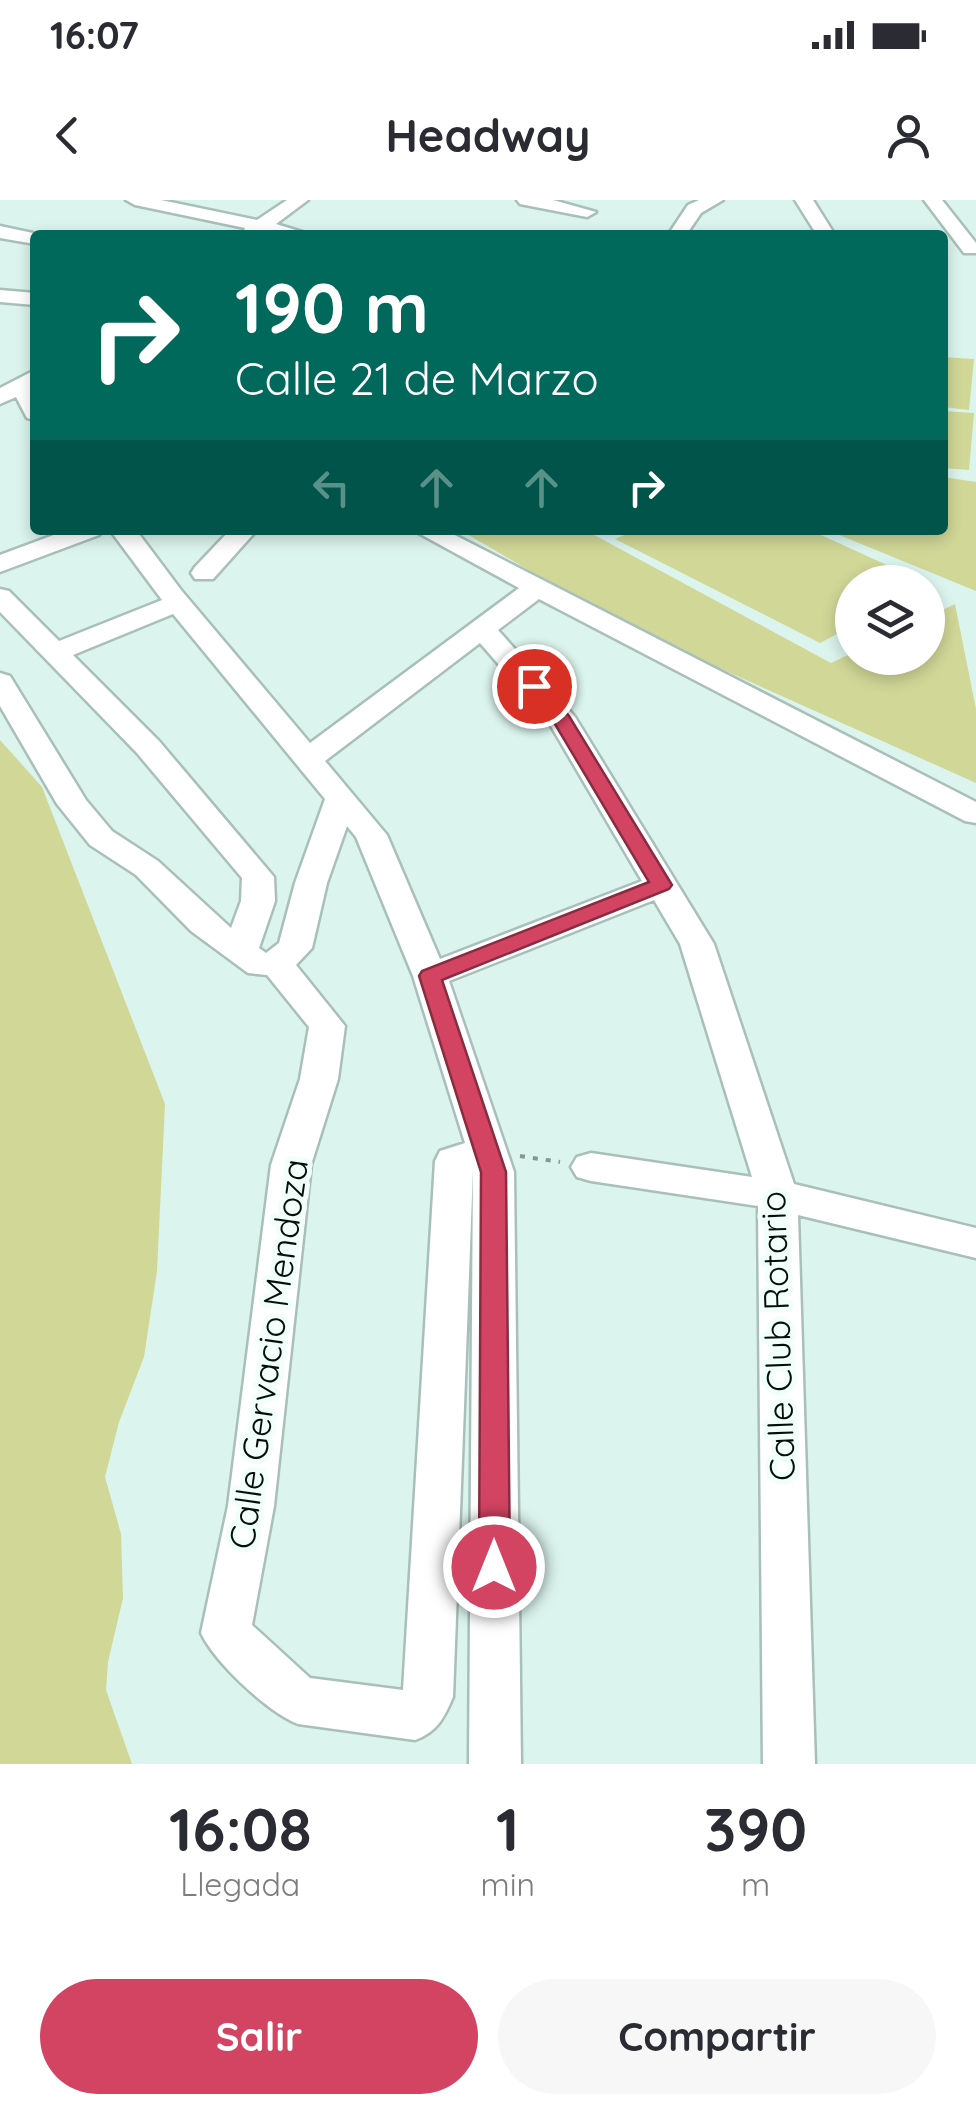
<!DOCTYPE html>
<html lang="es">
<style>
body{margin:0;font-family:Quicksand,sans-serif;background:#f7f7f7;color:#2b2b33;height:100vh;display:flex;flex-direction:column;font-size:38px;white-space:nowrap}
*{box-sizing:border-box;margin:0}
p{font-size:32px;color:#7c7c81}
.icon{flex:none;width:55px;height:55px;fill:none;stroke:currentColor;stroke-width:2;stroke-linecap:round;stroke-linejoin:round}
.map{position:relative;height:1564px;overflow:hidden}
.sheet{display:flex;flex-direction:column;background:#fff;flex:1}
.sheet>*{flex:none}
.hud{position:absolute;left:30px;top:30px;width:918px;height:305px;border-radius:10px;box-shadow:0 5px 15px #0003;background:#00695c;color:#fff;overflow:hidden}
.controls{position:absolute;left:835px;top:365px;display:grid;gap:20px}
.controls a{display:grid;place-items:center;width:110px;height:110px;border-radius:50%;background:#fff;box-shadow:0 5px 15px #0003;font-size:50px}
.pin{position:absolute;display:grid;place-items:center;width:85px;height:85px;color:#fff;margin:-42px;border:5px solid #fff;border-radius:50%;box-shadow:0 2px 10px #0007}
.me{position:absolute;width:110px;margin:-55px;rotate:0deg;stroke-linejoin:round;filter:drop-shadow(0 0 8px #0008)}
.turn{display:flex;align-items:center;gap:35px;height:210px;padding:0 40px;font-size:45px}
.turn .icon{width:130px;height:130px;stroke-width:2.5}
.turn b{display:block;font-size:70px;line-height:85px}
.lanes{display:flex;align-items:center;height:95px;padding:0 40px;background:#0003;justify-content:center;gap:50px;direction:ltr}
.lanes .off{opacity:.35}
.eta{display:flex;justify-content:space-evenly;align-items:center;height:170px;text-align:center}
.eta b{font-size:60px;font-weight:700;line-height:70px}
.primary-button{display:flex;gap:20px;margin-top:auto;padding:20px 40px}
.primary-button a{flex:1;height:115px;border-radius:60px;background:#d34462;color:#fff;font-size:40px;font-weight:700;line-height:115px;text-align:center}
.primary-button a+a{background:#f7f7f7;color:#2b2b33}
.status{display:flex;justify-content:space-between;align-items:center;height:70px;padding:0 50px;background:#fff;direction:ltr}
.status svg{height:28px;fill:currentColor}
header{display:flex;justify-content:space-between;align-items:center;height:130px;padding:0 40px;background:#fff;font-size:45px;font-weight:700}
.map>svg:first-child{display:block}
.green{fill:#d0d797}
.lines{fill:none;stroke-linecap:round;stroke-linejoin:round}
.minor-casing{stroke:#a9bfba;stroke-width:5}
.path{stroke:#859792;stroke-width:4;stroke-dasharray:5 8;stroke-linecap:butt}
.minor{fill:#fff;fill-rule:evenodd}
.route{fill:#d34462;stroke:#892c40;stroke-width:2.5}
.labels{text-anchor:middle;stroke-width:10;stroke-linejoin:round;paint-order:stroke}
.street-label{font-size:35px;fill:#060e0c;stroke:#f1fffb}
</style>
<div class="status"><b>16:07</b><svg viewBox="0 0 49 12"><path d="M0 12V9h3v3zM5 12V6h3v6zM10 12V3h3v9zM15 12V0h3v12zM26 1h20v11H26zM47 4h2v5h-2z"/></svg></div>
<header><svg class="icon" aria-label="back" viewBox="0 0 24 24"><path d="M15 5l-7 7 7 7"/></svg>Headway<svg class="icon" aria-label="person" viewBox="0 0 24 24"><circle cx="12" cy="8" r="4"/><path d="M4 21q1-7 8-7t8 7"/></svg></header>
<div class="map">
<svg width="976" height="1564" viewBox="0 0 976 1564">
<rect width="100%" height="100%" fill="#dcf4ee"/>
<path class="green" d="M942,157L974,159L969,210L943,207Z
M942,211L974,213L969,270L943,268Z
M943,277L976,282V391L827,330H942Z
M460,330H585L831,463L852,453V458H928V417L955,404L976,509V583L621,424Z
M636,330H810L924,382H852V426L820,443L615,339Z
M0,540L42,587L165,904L157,1071L144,1157L119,1222L105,1277L121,1334L123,1398L108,1462L106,1490L132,1564H0Z"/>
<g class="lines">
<defs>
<path id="minor" d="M126,0H161L257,20L287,0H308L276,24L312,35H242L245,28L135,5Z
M517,0H553L596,12L587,17L520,4Z
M699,0H723L701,13L686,35H668L688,5Z
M795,0H813L835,35H817Z
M924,0H942L976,43V53H964Z
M0,26L42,35H35V44L0,38Z
M0,90L35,93V105L0,102Z
M35,170V220L27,218L16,197L0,204V188Z
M67,330H103L99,335L0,372V355Z
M110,330H136L181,390L310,543L519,388L413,330H445L976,602V623L965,621L539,399L498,430L575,517L714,744L794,984L976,1028V1058L798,1015L815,1564H763L758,1006L591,981L577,977L571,967L577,957L591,953L752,977L680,744L654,700L449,781L514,972L521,1564H469L473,969L453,1497C444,1518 437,1532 415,1540L298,1524C268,1512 215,1463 201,1433L228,1306L271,965L300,879L309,827L267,775L248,773L191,731L136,675L90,645L57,604L0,506V473L10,476L86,600L112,631L158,661L231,728L241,701L242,678L137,553L0,412V389L9,391L59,441L162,400ZM173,414L325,599L295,683L279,743L266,753L259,748L275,701L274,677L159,541L73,455ZM480,443L548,521L642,681L440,759L387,635L325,561ZM347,626L356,637L413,776L465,943L440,951L435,961L403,1490L310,1478L252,1425L274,1306L311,965L338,879L345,826L296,765L312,748L327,683Z
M230,330H257L213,379H195L191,373L195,367Z"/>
</defs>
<use href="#minor" class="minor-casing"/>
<path class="path" d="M520,956L560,962"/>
<use href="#minor" class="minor"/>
</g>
<path class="route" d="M534,481L540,483L569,516L672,685L669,689L442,780L506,972L510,1367L506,1376L494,1380L483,1376L479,1367L481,972L419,776L422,771L649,682L552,519L524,486Z"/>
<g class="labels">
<g class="street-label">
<text transform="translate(778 1136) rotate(-92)" y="12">Calle Club Rotario</text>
<text transform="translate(269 1154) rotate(-82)" y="12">Calle Gervacio Mendoza</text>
</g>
</g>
</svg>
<div class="controls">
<a><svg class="icon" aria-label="layers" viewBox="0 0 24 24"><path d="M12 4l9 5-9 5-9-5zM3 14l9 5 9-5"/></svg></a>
</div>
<div class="pin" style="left:534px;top:486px;background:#d93025"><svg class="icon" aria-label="arrive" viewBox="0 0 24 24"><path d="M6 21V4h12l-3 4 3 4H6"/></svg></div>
<svg class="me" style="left:494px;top:1367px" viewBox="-20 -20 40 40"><circle r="17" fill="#d34462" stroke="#fff" stroke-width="3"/><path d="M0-11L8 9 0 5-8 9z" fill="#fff"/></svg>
<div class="hud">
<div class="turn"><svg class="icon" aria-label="right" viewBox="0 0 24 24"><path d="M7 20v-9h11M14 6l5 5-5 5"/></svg><div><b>190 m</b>Calle 21 de Marzo</div></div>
<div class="lanes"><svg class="icon off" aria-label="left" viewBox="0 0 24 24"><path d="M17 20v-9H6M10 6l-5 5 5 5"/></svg><svg class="icon off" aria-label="ahead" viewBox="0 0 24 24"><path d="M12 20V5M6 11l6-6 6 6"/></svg><svg class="icon off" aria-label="ahead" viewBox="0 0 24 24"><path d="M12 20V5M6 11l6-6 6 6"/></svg><svg class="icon" aria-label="right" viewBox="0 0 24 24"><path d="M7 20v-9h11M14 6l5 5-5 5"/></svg></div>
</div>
</div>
<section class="sheet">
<div class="eta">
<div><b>16:08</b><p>Llegada</p></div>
<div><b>1</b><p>min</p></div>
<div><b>390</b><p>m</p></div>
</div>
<div class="primary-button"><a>Salir</a><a>Compartir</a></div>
</section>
